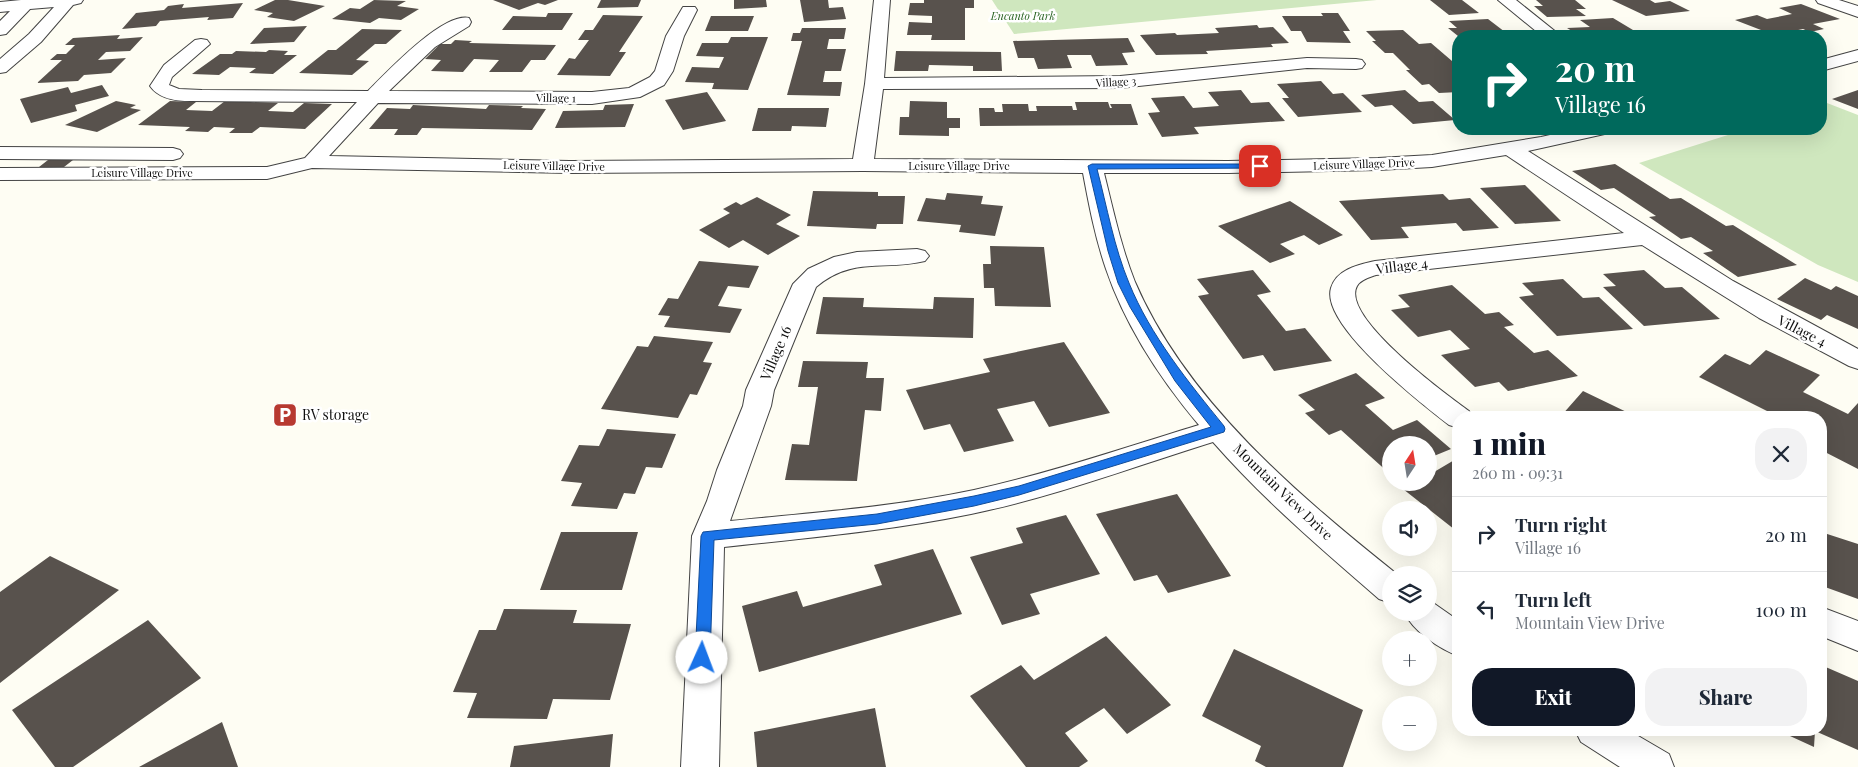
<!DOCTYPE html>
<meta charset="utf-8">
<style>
body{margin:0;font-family:"Playfair Display",serif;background:#f2f2f3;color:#1f2937;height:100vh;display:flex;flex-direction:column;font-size:19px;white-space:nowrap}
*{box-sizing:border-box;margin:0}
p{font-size:16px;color:#747a83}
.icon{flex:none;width:28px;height:28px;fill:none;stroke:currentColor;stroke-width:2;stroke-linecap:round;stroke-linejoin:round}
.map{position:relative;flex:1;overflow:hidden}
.panel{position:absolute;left:1452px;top:411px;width:375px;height:325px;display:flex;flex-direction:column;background:#fff;border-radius:20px;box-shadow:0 5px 20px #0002}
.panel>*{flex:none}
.hud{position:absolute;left:1452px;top:30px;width:375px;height:105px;border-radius:20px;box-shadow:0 5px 20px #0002;background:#00695c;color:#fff;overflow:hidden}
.needle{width:32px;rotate:12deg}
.controls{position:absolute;left:1382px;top:436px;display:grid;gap:10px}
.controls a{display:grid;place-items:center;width:55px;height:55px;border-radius:50%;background:#fff;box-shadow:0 5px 20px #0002;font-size:25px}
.pin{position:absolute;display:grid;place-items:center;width:42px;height:42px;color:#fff;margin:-21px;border-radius:10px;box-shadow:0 2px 8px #0006}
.me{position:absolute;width:55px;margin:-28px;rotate:2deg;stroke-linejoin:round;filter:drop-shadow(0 0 4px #0008)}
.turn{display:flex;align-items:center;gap:18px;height:105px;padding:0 20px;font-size:22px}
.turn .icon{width:65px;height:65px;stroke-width:2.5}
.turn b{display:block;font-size:35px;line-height:42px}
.round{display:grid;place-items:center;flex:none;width:52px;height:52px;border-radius:20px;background:#f2f2f3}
.summary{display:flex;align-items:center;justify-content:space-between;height:85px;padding:0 20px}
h1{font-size:30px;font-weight:800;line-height:38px;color:#111827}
.action{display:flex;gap:10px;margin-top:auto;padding:10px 20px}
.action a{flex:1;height:58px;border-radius:20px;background:#111827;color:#fff;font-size:20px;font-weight:800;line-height:58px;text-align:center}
.action a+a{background:#f2f2f3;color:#1f2937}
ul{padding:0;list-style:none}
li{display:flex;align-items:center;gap:15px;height:75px;padding:0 20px;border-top:1px solid #e0e1e3}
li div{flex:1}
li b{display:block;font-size:19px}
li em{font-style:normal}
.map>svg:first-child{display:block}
.green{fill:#cfe7be}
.building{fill:#58524d}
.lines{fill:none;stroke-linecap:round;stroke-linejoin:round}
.minor-casing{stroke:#434343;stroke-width:2}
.minor{fill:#fff;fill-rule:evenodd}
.route{fill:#1a73e8;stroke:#114b97}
.labels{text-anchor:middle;stroke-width:5;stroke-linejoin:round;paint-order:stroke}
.far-park-label{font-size:11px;font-style:italic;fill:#2a6424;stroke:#fff}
.far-street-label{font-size:11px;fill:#101010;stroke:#fff}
.street-label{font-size:14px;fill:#101010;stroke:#fff}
.poi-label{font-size:14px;fill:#101010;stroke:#fff;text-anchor:start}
</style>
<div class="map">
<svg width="1858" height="767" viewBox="0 0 1858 767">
<rect width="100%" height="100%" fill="#fefdf3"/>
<path class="green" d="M992,0H1377L1014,34Z
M1827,103L1858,115V282L1818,265L1639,163L1747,129H1821V105Z"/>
<path class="building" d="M275,0H288L325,6L294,21L267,17L273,13L254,10Z
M374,0L406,1L397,6L419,9L401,20L379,18L370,23L332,19L350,8L360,9Z
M493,0H558L545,5L538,3L519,10Z
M601,0H641L638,7L597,8Z
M734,0H766L767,7L734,9Z
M800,0H828L829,8L843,7L846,19L804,22Z
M924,0H974V8H965V40H931L932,35H907L909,22L932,23V16L908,15L910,3H924Z
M1430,0H1462L1479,13L1449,15Z
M1536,0H1575L1586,9H1576L1586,16L1547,17L1534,6H1543Z
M1612,0H1650L1655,3L1670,1L1690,11L1646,16Z
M243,3L233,18L207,20L209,17L160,21L156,26L122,29L136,13L164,10L168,6L184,4L182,8Z
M1801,4L1840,19L1813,24L1824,29L1810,32L1803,29L1774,35L1735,20L1757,15L1767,19L1792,14L1779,8Z
M548,13H573L562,30H502L513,16L546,17Z
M1321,13H1338L1350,31H1343L1351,43L1307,42L1301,31H1291L1282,16H1323Z
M603,15L643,16L619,52H626L610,76L557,75L569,58L575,59L589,40H578L585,30H593Z
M711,16H754L748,31H705Z
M1613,18L1643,36H1580L1567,28L1590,27L1580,20Z
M1488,19L1505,32L1495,33L1499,36H1458L1448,28H1457L1449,21Z
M1257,25L1259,28L1273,27L1289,43L1271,44L1273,47L1206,51L1208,54L1156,55L1140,35L1175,33L1177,35L1219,33L1215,28Z
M307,26L294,42L250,44L264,28Z
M802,28H846L844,39H829L827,49H846L841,71H825L823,82H842L840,96L787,95L802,41H791L793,33H800Z
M362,29L402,30L386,44H375L356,60L369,61L352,75L299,73L328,50H336Z
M1403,30L1419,44L1431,43L1459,67V92L1439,93L1429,84L1422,85L1406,70H1410L1393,53H1385L1372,41H1376L1366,31Z
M120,35L117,39L143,37L130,51L106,52L98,60L126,58L111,73L84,75L78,81L37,83L62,60H50L57,54H66L75,45H65L73,38Z
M731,37H768L748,90L712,89L714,83L685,82L692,67L719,68L724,57L696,56L702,43H728Z
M1128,38L1135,52L1122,53L1128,65L1096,66L1091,55H1067L1072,68L1038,69L1034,58H1018L1013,41Z
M455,40L472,41L469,43L556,45L545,60H531L522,72H489L499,60L474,59L463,72L431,71L441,60L425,59L440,44H451Z
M269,50L288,51L284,55H297L273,74L249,73L256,68L230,67L219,75L192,74L220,54H232L236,51L266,52Z
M896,51L1001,52L1002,71H973V66L929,65L928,71H894Z
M1321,81L1333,94L1343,93L1362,112L1298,117L1282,98H1289L1277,84Z
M102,85L109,96L75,105L77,111L31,123L20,99L68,87L71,93Z
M1241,90L1251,103L1269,102L1285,121L1194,127L1199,134L1162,137L1148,113L1160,112L1151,98L1184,96L1193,108L1219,106L1208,92Z
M1405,90L1419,102L1433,101L1455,120L1413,124L1392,105L1375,107L1361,95Z
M1858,90V109L1832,99Z
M707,92L726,121L683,130L665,100Z
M116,101L136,105L130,108L141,110L97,132L65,125Z
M170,101L196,102L186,110L212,111L225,101L278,103L268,111L293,112L304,103L332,104L305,129L260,127L252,133H229L235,128L214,127L208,132L185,131L190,127L138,125Z
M910,101L947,102V118H960V128H949V136L899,135L900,117H909Z
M1075,102H1108L1110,108H1112L1110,104H1131L1138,125L980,126L979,108H994L995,112H1003L1002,104H1028L1029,111H1037L1036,106H1072L1073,110H1077Z
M634,104L625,127L555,128L563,111L603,110L605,105Z
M413,105L486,109L489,105L523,106L521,108L546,109L532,130L422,128L417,135H394L398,129H369L387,108L410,109Z
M758,108H829L826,127L792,126L791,131H752Z
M48,160H73L64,167H39Z
M1615,164L1670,199L1681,198L1726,226L1733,225L1797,265L1738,277L1703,253L1713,251L1691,237L1681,239L1649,217L1656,216L1614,188L1601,190L1572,171Z
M1525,185L1561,221L1515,224L1480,188Z
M813,191L878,192V196H905L903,224H877L876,229L807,226Z
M947,193L983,196L981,204L1003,206L995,236L959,232L961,225L917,221L926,198L945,200Z
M1443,194L1449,200L1470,198L1499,228L1463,231L1456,223L1401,227L1409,238L1371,240L1339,201Z
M757,197L791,215L776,224L800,236L768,255L743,240L729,248L699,230L730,213L723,209L736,202L741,205Z
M1290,201L1343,235L1319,245L1304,235L1280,244L1295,254L1270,263L1218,226Z
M990,246L1044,247L1051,307L995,306L994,288H984L983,264H991Z
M699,261L759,266L749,288L728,286L718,306L742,309L730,333L664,327L670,316L658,315L668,298L678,299Z
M1253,270L1271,292L1257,295L1286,331L1305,328L1332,361L1274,371L1263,355L1243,359L1198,296L1209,294L1197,279Z
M1644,270L1665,288L1682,287L1720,319L1644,326L1603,287L1616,286L1603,274Z
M1805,278L1831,290L1836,286L1858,296V329L1827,315L1821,320L1777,299Z
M1563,279L1583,298L1599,297L1633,329L1557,336L1519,297L1534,295L1522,283Z
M1452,285L1485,314L1499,312L1514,325L1504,327L1534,353L1548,350L1578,376L1508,391L1499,382L1475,387L1441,355L1470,349L1450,330L1418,337L1391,310L1410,307L1398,295Z
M823,297L864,298L863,307L933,309L934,297L974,298L973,338L816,334Z
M654,336L713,342L703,362L712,363L697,395L690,394L678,418L601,409L637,346L648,347Z
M1064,342L1110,413L1049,427L1034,401L997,409L1014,441L964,452L950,424L924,430L906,390L990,372L983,359Z
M1766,350L1820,375L1803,392L1848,414L1858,403V469L1821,450V418H1781L1699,377L1725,354L1750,365Z
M803,361L868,362L866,378H884L881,411L865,410L857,481L785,480L792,444L809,445L818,387H798Z
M1356,373L1385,398L1365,405L1393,430L1417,420L1451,449L1429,458V445H1391L1390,474L1341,430L1329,435L1305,413L1315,410L1298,395Z
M1583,391L1639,418H1564L1561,416Z
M607,429L676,434L662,468L646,467L635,494L624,493L617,509L571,506L582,483L561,481L579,445L599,446Z
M1456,459L1459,461V533L1403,489L1415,482H1429V475Z
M1177,494L1231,576L1168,593L1157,575L1134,581L1096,514Z
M1066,515L1100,574L1030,594L1040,614L1002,625L970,557L1023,543L1016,528Z
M561,532H638L622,590H540Z
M1821,532L1858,544V599L1825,587Z
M933,549L962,614L759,672L742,606L797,591L803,607L882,585L874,565Z
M50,556L119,590L0,683V592Z
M504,609L577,610L573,623L631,624L610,700L553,699L547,719L467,718L477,693L453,692L479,630H496Z
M148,620L201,678L73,767H55L12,710Z
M1106,636L1171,705L1127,734L1104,708L1065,733L1088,761L1079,767H1026L970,696L1021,665L1034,680Z
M1234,649L1363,710L1343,767H1266L1255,761L1261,746L1202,716Z
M1821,665L1858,681V750L1815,731L1814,747L1777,730H1821Z
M875,708L886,767H757L754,732Z
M222,722L238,767H139Z
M613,734L610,767H510L514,746Z"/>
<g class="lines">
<defs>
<path id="minor" d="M21,0H83L81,3L73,5L41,42L6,72L0,73V59L29,34L54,7L30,9L6,34L0,35V21L10,11L0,12V2Z
M874,0H890L884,78L1120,76L1307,58L1356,59L1362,60L1365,64L1362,68L1356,69L1307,68L1120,88L883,89L874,159L1228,161L1378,158L1432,155L1541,137L1577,129H1612L1609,133L1528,151L1733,281L1858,349V369L1849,366L1759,318L1642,245L1376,275C1370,277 1360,280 1357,286C1340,317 1447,395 1469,411L1473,418H1459V428L1449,425C1422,404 1320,325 1331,288C1337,269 1358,265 1375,261L1624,233L1506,155L1432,167L1378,170L1228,173H1104C1113,209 1121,247 1135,282C1186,401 1299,496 1398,575H1391V603L1379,599C1321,549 1263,499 1213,442C1133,467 1053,497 971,514C889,531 806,538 724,547L719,767H681L692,536L707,501L717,470L743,406L746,390L793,284L808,269L834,257L857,252L917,249L925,251L929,256L925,261C885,271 852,256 816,287L774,390L771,406L730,521C811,513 894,507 974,490C1050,473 1124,448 1199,425C1161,380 1125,325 1106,269C1095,237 1089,205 1083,173L863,171L570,173L312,168L267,179L0,180V168L267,167L305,158L357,102L190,101C176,101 159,99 150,86L164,65L195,40L201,39L207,40L210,44L172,77L169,85L179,89L202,90L368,91C386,73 443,12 469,18L471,22L469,26L435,47L389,91L592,92L629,88L650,77L655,71L666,36L683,7H695L697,10L684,36L673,71L664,85L640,97L592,104L378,103L329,156L570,161L853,159L865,84Z
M1498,0H1516L1561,36H1542Z
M1816,0H1839L1858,6V17L1818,3Z
M1858,50V61L1821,71V60Z
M0,147L173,148L180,150L183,154L180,158L173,160L0,159Z
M1429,600L1459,621V656C1439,649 1413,631 1404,612H1429Z
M1821,607L1858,621V651L1821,636Z
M1575,730H1628L1669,754L1674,767H1620L1581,742Z"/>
</defs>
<use href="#minor" class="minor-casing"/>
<use href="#minor" class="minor"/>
</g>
<path class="route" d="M1260,164H1263V168L1097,169C1107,207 1114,247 1129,283C1150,335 1189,383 1224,426L1225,429L1224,432L1019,495L974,506L877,524L714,540L710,658L707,662L702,664L697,662L695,658L701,536L703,532L877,514L974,496L1019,486L1211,427L1175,381L1130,307L1118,283L1108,251L1088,166L1092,164Z"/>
<defs>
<symbol id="parking-square" viewBox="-11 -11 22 22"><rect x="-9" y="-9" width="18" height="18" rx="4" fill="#b73930" stroke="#fff"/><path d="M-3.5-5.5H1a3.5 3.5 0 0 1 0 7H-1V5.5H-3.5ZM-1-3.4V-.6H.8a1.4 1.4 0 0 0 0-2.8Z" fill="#fff"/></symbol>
</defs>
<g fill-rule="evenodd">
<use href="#parking-square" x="271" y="401" width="28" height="28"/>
</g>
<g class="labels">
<g class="far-park-label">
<text x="1023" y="20">Encanto Park</text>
</g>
<g class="far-street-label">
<text transform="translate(1116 82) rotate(-3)" y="4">Village 3</text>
<text transform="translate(556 98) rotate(1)" y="4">Village 1</text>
<text transform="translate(1364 164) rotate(-2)" y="4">Leisure Village Drive</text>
<text transform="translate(554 166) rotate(1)" y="4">Leisure Village Drive</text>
<text x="959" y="170">Leisure Village Drive</text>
<text x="142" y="177">Leisure Village Drive</text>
</g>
<g class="street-label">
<text transform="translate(1402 266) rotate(-7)" y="5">Village 4</text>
<text transform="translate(1802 331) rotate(27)" y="5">Village 4</text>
<text transform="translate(776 353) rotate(-67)" y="5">Village 16</text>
<text transform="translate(1283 492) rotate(44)" y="5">Mountain View Drive</text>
</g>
<g class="poi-label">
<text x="302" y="420">RV storage</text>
</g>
</g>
</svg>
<div class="controls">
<a><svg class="needle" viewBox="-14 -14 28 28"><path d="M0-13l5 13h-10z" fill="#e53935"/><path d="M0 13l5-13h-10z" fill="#747a83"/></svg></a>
<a><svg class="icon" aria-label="sound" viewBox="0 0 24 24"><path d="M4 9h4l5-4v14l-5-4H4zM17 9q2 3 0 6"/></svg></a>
<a><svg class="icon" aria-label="layers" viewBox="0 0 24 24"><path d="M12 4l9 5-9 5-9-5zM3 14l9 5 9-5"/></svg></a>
<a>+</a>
<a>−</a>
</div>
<div class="pin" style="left:1260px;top:166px;background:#d93025"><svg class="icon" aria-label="arrive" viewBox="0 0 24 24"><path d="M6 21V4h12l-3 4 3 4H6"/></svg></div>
<svg class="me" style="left:702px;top:658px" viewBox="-20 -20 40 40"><circle r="19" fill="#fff"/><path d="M0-13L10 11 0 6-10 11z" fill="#1a73e8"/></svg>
<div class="hud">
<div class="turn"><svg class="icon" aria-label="right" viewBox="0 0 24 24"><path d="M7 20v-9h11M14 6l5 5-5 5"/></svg><div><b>20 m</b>Village 16</div></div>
</div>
<section class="panel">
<div class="summary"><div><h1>1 min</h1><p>260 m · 09:31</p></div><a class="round"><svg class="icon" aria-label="close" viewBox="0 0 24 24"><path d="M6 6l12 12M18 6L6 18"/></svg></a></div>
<ul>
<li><svg class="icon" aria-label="right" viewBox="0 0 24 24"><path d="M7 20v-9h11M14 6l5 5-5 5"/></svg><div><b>Turn right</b><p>Village 16</p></div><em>20 m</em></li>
<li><svg class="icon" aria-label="left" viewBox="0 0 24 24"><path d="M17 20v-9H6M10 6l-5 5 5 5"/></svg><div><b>Turn left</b><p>Mountain View Drive</p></div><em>100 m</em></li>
</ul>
<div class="action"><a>Exit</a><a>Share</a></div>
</section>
</div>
